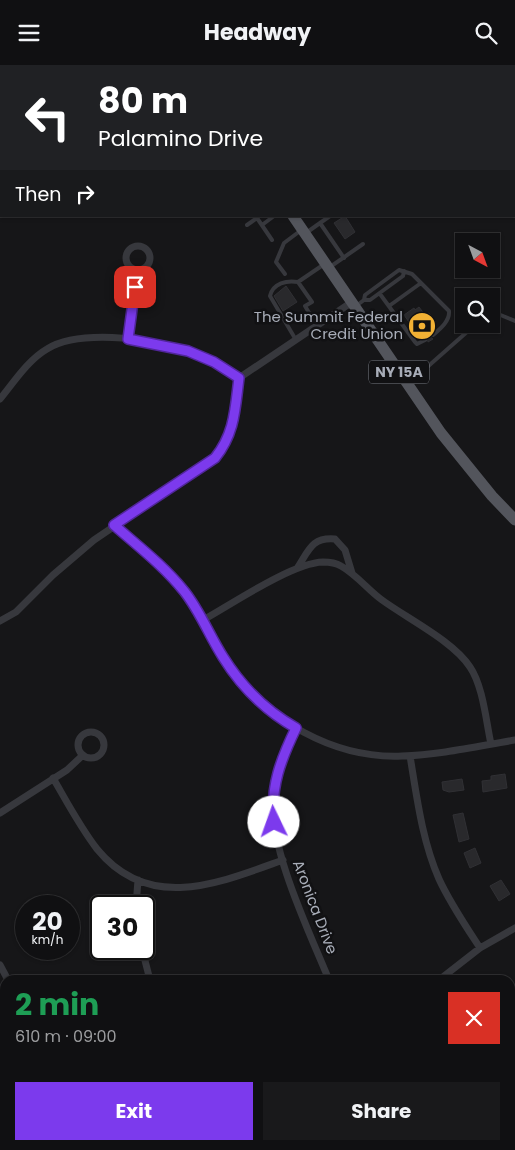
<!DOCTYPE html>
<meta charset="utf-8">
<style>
body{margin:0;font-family:Poppins,sans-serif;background:#19191b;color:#f1f3f6;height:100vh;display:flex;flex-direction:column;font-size:19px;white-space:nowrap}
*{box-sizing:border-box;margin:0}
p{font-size:16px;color:#9c9d9f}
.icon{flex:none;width:28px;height:28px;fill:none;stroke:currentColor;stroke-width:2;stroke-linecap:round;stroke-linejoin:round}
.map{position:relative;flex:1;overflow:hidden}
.drawer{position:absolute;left:0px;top:910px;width:515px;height:175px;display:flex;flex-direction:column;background:#101012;border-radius:15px 15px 0 0;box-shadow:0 1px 4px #0004,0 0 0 1px #303032}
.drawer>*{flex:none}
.hud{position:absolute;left:0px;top:0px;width:515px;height:152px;box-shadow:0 1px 4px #0004,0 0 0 1px #303032;background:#202124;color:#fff;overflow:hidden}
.needle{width:32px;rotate:139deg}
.fabs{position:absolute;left:455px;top:168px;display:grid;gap:10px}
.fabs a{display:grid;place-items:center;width:45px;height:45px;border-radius:0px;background:#101012;box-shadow:0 1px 4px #0004,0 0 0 1px #303032;font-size:25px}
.speed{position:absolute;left:15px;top:830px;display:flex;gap:10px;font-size:25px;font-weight:700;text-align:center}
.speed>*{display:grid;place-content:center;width:65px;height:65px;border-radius:50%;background:#101012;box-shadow:0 1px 4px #0004,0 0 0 1px #303032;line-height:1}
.speed small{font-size:12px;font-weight:400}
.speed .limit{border:2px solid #111;border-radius:8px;background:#fff;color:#111}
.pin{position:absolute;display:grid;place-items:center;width:42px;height:42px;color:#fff;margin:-21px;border-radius:10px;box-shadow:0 2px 8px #0006}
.me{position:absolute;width:55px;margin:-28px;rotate:357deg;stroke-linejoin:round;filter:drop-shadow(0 0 4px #0008)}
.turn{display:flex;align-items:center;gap:18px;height:105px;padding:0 15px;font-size:22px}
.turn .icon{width:65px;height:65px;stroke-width:2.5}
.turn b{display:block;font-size:35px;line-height:42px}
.then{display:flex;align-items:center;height:48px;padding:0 15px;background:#0003;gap:10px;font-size:19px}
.round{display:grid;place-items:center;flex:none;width:52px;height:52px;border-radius:0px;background:#19191b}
.overview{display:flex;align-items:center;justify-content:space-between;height:85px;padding:0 15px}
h1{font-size:30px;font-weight:700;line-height:38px;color:#1e9e55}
.cta{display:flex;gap:10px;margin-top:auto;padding:10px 15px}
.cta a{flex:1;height:58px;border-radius:0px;background:#7c3aed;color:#fff;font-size:20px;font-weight:700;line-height:58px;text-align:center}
.cta a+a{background:#19191b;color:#f1f3f6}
header{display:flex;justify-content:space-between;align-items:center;height:65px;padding:0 15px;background:#101012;font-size:22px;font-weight:700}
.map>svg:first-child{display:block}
.building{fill:#29292c;stroke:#303034}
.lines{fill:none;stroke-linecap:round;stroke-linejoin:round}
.service{stroke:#37383d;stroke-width:4}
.minor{stroke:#37383d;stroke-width:7}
.tertiary{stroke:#37383d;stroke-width:9}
.primary{stroke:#53555c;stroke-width:11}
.route-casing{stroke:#51269a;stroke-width:12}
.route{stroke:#7c3aed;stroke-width:9}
.labels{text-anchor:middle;stroke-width:5;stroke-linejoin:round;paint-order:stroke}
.shield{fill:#111113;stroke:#7b7e86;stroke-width:1}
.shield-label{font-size:14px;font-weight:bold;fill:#a8adb8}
.poi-label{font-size:15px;fill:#a8adb8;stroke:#111113;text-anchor:end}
.street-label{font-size:15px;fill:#a8adb8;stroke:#111113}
</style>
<header><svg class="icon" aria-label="menu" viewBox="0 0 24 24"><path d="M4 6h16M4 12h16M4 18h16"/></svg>Headway<svg class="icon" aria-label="search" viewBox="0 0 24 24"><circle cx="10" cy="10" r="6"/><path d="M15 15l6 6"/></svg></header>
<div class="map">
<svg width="515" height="1085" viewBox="0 0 515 1085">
<rect width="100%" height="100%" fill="#161618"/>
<path class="building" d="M345,151L355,167L345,174L334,158Z
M286,221L297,237L283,246L274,231Z
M419,242L425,250L429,248L435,257L429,264L431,267L429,271L433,274L428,277L427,272H423L418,266L416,267L404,250L414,243L415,245Z
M505,709L507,723L483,727L482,716L491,715V711Z
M462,714L464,725L449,727L443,725L442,717Z
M463,748L469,774L459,777L453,750Z
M475,783L481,798L470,803L464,788Z
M501,815L510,829L499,836L490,821Z"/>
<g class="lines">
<path class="service" d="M11,0L12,1
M80,0V1
M152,1L153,0
M219,1L220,0
M330,151L320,158L344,193
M247,160L257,153L272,175
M262,160L274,151
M306,168L320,158
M330,202L363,179
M285,209L276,197L284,178L300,166
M380,229L415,277L417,279L425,275
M364,235L365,230L399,205L412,209L449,246C450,256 440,264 433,270
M356,241L364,235H370L403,211L404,206
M389,241L421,218
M491,250L498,249L515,256
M317,261L305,241L312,237L298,217L323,200
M296,275L270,231C273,218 287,215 298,217
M407,316L425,304L476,259"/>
<path class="minor" d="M471,1L473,0
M126 193a12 12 0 1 1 24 0a12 12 0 1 1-24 0Z
M128,274L137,206
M239,313L352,237
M0,334C14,317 28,295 47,284C81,263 164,274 199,290C213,296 226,305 239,313
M114,460C138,481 164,501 183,525C202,548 212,576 228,600C266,655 334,694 402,691C439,690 479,681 515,675
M298,502C309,485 312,472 335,474L345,485L352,508
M203,555C232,539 292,498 323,497C329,497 336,498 341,501C357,510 368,525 382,535C408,554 453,576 470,602C483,621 486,656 491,679
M0,556L16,547L53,510L94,475L215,393C234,369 235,343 239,313
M296,663C285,685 274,707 273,732C269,784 309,866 329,915
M78 680a13 13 0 1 1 26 0a13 13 0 1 1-26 0Z
M410,691C417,733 422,775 439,814C450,838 465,860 480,883
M53,713C67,737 80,762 97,784C149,848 219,818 283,795
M0,748L67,705L83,690
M136,841L138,815
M142,884L150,915
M0,900L8,915
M439,915L480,883L515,863
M60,1080L62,1085
M243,1085L249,1080"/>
<path class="tertiary" d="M510,1044L515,1040
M457,1085L463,1080"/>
<path class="primary" d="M189,0V1
M293,151L441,368L492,431L515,455"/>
</g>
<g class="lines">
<defs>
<path id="route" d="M135,222L128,274L188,286L214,297L239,313C235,344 235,368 215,393L114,460C138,481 164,501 184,526C200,546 209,570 223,592C241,621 266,646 296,663C281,694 270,722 274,757"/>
</defs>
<use href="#route" class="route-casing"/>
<use href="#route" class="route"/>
</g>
<defs>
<symbol id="bank-disc" viewBox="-11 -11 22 22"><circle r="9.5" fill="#f2b134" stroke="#111113"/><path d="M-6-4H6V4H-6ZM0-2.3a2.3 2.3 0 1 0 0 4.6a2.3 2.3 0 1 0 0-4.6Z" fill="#111"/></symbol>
</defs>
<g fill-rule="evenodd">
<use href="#bank-disc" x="406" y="245" width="32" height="32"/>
</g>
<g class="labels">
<rect class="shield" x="369" y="295.5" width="60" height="23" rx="4"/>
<g class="shield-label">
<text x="399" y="312">NY 15A</text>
</g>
<g class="poi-label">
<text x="403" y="257">The Summit Federal<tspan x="403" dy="17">Credit Union</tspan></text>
</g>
<g class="street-label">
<text transform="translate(315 842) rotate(69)" y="5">Aronica Drive</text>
</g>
</g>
</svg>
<div class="fabs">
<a><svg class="needle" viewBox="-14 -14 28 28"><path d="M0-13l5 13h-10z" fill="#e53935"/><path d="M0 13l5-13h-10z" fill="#9c9d9f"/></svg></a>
<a><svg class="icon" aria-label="search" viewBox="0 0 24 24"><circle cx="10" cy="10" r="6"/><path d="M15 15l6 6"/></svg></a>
</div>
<div class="speed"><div>20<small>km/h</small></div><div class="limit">30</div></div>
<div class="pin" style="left:135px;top:222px;background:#d93025"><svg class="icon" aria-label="arrive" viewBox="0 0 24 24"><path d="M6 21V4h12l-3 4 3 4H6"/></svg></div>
<svg class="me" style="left:274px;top:757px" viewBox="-20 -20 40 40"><circle r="19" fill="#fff"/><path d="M0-13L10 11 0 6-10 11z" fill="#7c3aed"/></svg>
<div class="hud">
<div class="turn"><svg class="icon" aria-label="left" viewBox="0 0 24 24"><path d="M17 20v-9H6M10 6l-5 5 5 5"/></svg><div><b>80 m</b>Palamino Drive</div></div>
<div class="then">Then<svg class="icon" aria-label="right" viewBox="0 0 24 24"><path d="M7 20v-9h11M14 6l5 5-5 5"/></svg></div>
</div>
<section class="drawer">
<div class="overview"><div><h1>2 min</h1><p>610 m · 09:00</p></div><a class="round" style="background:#d93025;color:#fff"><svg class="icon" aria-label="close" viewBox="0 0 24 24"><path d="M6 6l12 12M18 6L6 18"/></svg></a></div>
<div class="cta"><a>Exit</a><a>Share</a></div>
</section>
</div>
